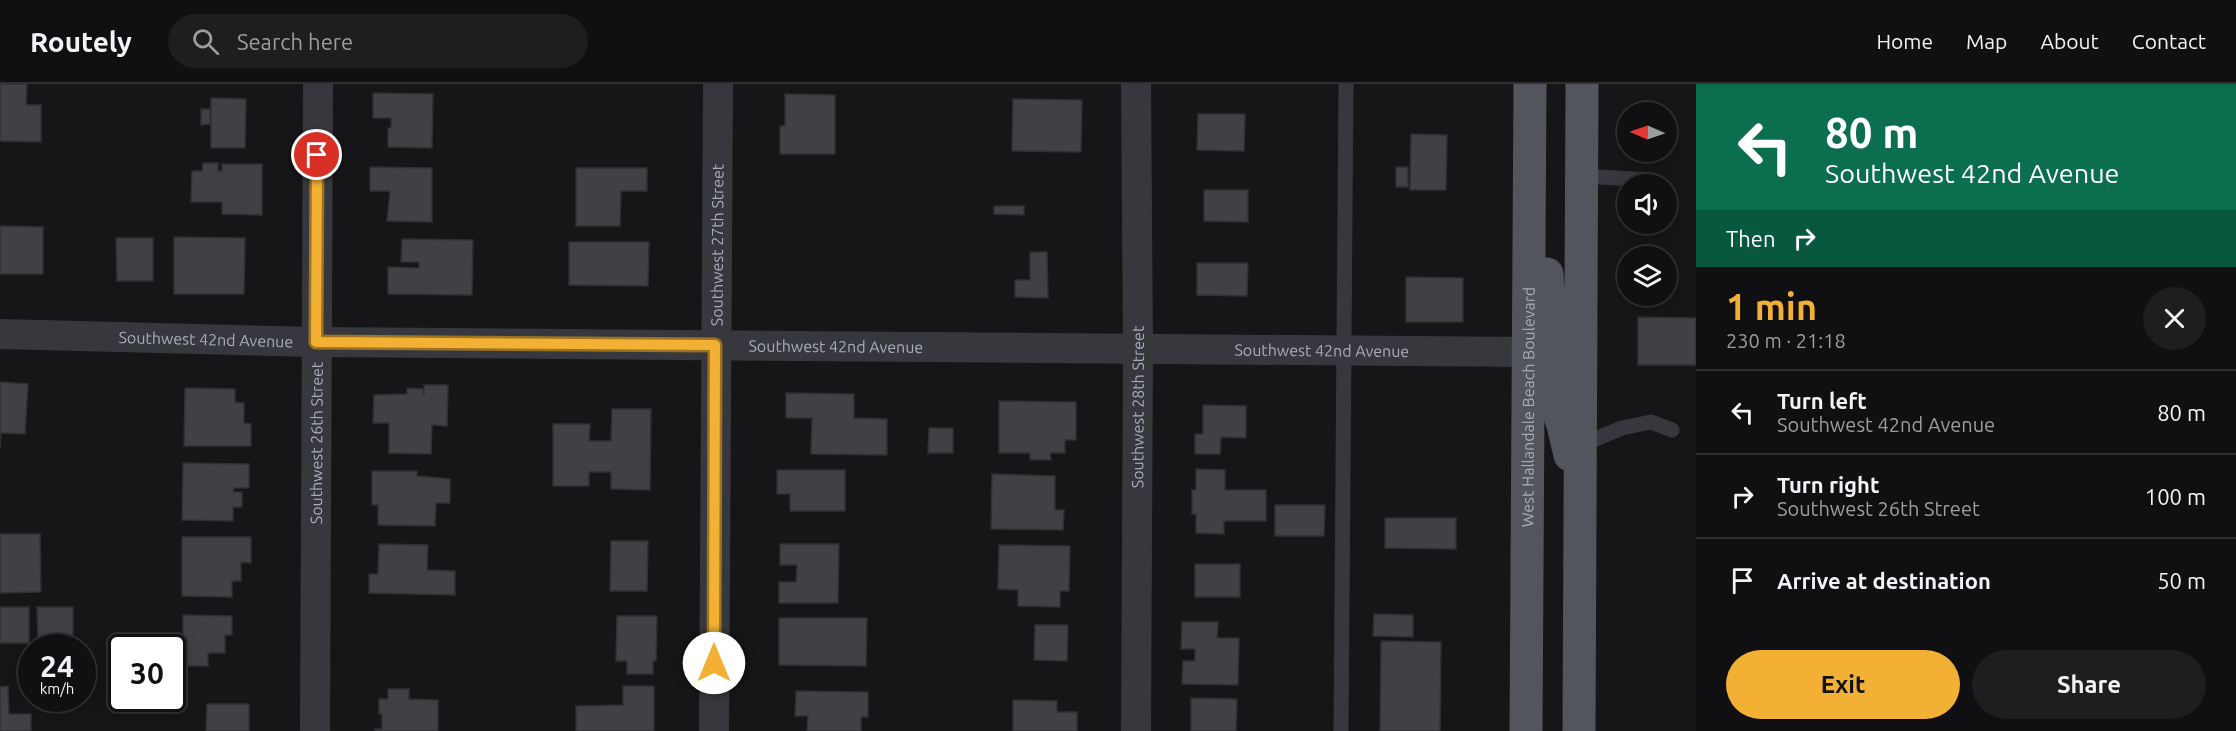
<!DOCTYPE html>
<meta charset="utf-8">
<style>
body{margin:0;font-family:Ubuntu,sans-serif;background:#1e1e20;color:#f1f3f6;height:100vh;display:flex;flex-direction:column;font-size:22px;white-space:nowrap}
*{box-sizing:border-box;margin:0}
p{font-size:20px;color:#9c9d9f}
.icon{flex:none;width:33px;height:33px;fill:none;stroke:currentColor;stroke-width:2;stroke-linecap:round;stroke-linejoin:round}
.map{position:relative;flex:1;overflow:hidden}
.side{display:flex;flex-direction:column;background:#101012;width:540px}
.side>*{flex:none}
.top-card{background:#0b6e4f;color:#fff;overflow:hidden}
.needle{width:39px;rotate:272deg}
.controls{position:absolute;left:1617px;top:18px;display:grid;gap:12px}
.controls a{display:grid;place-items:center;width:60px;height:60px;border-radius:50%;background:#101012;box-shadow:0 3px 15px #0003,0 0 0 2px #303032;font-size:30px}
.speed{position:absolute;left:18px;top:550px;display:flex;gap:12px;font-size:30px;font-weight:700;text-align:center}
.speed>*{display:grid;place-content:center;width:78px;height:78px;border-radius:50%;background:#101012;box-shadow:0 3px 15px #0003,0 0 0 2px #303032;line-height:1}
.speed small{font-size:15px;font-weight:400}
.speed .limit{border:3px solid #111;border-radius:9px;background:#fff;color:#111}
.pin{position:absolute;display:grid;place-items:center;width:51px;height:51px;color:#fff;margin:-26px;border:3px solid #fff;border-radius:50%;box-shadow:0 2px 6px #0007}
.me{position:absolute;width:66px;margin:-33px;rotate:0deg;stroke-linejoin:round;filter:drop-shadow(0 0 4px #0008)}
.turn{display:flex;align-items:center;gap:21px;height:126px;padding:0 30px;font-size:27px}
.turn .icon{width:78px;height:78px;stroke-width:2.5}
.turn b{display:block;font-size:42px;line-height:51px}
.then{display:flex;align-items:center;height:57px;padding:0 30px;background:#0003;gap:12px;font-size:22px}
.round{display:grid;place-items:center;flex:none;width:63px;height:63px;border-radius:32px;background:#1e1e20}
.overview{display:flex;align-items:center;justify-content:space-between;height:102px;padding:0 30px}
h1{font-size:36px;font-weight:600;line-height:45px;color:#f2b134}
.cta{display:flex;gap:12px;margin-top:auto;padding:12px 30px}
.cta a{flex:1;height:69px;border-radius:36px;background:#f2b134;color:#111;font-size:24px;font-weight:600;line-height:69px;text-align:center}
.cta a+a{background:#1e1e20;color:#f1f3f6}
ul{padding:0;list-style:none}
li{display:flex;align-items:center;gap:18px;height:84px;padding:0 30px;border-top:2px solid #303032}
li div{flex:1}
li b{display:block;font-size:22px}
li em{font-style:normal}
header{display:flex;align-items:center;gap:36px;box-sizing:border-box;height:84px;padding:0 30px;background:#101012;border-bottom:2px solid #303032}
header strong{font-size:28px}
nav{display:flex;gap:33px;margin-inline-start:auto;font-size:21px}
.search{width:420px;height:54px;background:#1e1e20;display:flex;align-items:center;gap:15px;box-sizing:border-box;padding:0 21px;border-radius:33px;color:#9c9d9f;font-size:22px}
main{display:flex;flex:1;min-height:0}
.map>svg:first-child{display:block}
.building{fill:#404145;stroke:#303034;stroke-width:1.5}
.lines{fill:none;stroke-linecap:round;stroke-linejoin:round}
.lane{stroke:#37383d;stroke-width:15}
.street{stroke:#37383d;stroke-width:30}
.primary{stroke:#53555c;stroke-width:33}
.route-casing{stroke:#9d7322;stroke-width:15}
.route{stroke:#f2b134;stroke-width:10}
.labels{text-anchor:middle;stroke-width:6;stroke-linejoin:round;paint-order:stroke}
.street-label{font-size:16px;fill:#a8adb8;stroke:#111113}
</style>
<header>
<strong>Routely</strong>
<div class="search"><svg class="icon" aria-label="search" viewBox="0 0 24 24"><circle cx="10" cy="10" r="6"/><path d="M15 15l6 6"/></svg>Search here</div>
<nav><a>Home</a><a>Map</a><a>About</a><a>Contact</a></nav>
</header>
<main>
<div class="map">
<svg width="1696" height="647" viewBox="0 0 1696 647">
<rect width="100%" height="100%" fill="#161618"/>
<path class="building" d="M0,0H27L26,21H41V58L0,57Z
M373,9L433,10L432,64L388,63V44H391V34H373Z
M785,10L835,11V70H780V42H785Z
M211,14L246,15L245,64H211Z
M1013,15L1082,16L1081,68L1012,67Z
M201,25H210V40L201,41Z
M1198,30H1245L1244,67L1197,66Z
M1411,50L1447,51L1446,106H1410Z
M203,79H218V87H222V80H262V131L222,130V118H191L192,87H202Z
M370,83L432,84V138L387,137L390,107H370Z
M1396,83H1408V103H1396Z
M576,84H647V107H621L620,142H576Z
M1204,106H1248V138L1204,137Z
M994,122H1024V131L994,130Z
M0,142L43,143V190H0Z
M174,153L245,154L244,210H174Z
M116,154H153V197H117Z
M402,155L473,156L472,211L388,210V183L419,184V178H401Z
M569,158H649L648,202L569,201Z
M1030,168H1047L1048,214L1015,213V196H1030Z
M1197,179H1248L1247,212L1197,211Z
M1406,193L1463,194V238H1406Z
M1638,233L1696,234V281H1638Z
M0,298L28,300L25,350L1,349L0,364Z
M424,301H448L447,342L432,341L431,370L389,369V339H373L374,311L407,310V304L423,305L424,311Z
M185,304L235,305V318L244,319V339L251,340V362H184Z
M786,309L854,310V334L887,335V371L811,370L812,334H786Z
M999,317L1076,318V356H1065V369H1050L1051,376H1030V369H999Z
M1203,321L1246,322V354L1221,353L1220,370H1195V350H1203Z
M612,325H651L650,406L611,405V388H589V402H553V340H590L589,357H611Z
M929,344H953V369H928Z
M183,379L249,380V404H234L233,408H242V423H233V437L182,436Z
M1196,385L1225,386V406H1266V437H1224V450L1196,449V430H1192V406H1196Z
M777,386H845V427H790V410H777Z
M372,387H417V392L450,395V419H436L435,442L378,441V421H372Z
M992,390L1055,392V426H1064L1063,446L991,445Z
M1275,421H1325L1324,452H1275Z
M1385,434H1456V465L1385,464Z
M0,450H40L41,508L0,509Z
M182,453H251V479L241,478V497H232V513L182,512Z
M611,457H648L647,507H610Z
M379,460L428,461L427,486L455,487V511L369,509V490H378Z
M780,460H839L838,519H779V498H796L797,481H780Z
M999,461L1070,462L1069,507H1060V523L1018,522V506L998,505Z
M1195,480H1240V513H1195Z
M0,523H29V559H0Z
M37,523H73V564H38Z
M1374,530L1413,531V553L1373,552Z
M183,531L232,532V551H225V569H208V582H186V569H183Z
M617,532H657L656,577H653V590H627V577H616Z
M779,534H867L866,582L779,581Z
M1182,538H1218L1217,554H1239L1238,601L1182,600L1183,577H1195V565H1181Z
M1035,541H1068L1067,577L1034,576Z
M1381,557L1441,558L1440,647H1380Z
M8,602L9,630H31V647H0V603Z
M623,602H654V647H576V622L623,621Z
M388,605H409V615L438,616V647H375V645H382V630H379V615H388Z
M796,607L868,608V633H861V647H807L808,632H795Z
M1191,614L1237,615L1236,647H1191Z
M1013,616L1057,617V628H1077V647H1013Z
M207,620H249V647H206Z"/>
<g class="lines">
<path class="lane" d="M1582,92L1651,96
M1581,361L1622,344L1651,338L1672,346
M1341,647L1346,0"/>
<g class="street">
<path id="s1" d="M0,250L316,258L1528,268"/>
<path id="s2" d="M315,647L318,0"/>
<path id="s3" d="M714,647L718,0"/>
<path id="s4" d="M1136,647L1138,264L1136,0"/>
</g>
<g class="primary">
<path d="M1547,190L1552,246L1577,301"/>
<path d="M1528,268L1546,293L1563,341L1570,371"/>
<path id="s5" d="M1526,647L1530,0"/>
<path d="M1579,647L1582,0"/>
</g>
</g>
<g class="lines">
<defs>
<path id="route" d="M317,71L316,258L715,261L714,579"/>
</defs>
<use href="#route" class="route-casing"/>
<use href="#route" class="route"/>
</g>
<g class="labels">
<g class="street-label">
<text dy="6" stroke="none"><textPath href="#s3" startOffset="486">Southwest 27th Street</textPath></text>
<text dy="6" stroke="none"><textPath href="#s1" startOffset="206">Southwest 42nd Avenue</textPath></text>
<text dy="6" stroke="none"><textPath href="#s1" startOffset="836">Southwest 42nd Avenue</textPath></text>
<text dy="6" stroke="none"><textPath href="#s1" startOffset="1322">Southwest 42nd Avenue</textPath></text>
<text dy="6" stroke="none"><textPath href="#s5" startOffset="324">West Hallandale Beach Boulevard</textPath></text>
<text dy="6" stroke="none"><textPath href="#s4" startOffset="324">Southwest 28th Street</textPath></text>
<text dy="6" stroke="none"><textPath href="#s2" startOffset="288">Southwest 26th Street</textPath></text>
</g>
</g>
</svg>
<div class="controls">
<a><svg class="needle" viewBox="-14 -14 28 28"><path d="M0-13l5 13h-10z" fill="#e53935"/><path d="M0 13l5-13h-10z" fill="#9c9d9f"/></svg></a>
<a><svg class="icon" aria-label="sound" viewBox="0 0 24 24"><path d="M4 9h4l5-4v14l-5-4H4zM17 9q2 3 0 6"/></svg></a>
<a><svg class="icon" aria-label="layers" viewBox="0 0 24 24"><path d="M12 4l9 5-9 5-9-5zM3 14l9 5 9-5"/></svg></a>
</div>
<div class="speed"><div>24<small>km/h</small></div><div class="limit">30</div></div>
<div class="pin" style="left:317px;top:71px;background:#d93025"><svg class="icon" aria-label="arrive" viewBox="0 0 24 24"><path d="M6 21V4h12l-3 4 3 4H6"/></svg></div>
<svg class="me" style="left:714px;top:579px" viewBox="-20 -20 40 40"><circle r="19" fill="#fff"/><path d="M0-13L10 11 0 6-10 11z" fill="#f2b134"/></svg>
</div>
<section class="side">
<div class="top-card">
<div class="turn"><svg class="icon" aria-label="left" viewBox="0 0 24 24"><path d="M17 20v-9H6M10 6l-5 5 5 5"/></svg><div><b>80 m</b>Southwest 42nd Avenue</div></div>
<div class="then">Then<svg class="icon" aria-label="right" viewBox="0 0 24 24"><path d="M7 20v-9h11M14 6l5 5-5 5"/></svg></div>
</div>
<div class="overview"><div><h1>1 min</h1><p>230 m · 21:18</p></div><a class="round"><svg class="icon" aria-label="close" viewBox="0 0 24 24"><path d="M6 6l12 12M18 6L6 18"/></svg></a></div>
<ul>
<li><svg class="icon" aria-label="left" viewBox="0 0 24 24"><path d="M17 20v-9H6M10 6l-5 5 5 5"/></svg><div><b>Turn left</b><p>Southwest 42nd Avenue</p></div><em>80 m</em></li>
<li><svg class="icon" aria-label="right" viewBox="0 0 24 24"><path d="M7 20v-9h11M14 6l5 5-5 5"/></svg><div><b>Turn right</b><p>Southwest 26th Street</p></div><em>100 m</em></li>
<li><svg class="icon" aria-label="arrive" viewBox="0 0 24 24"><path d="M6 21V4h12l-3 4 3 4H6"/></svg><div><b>Arrive at destination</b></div><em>50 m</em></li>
</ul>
<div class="cta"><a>Exit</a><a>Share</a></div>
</section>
</main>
